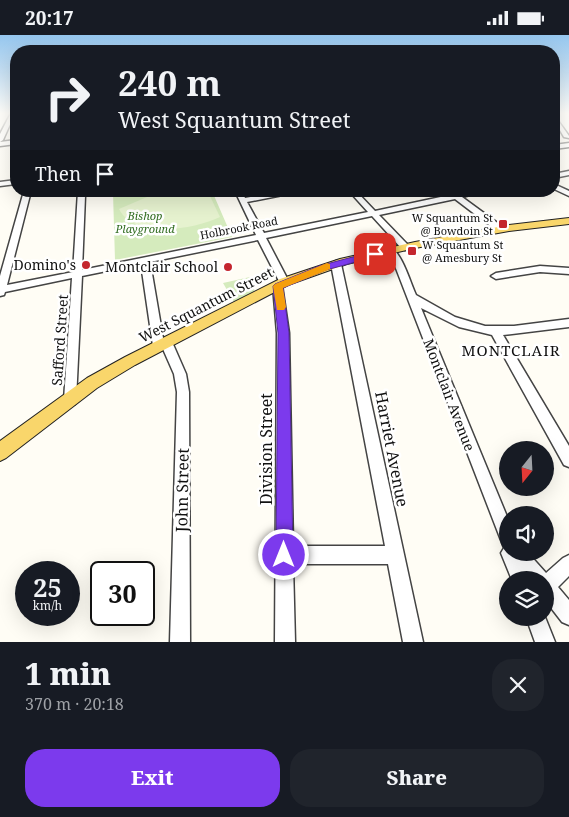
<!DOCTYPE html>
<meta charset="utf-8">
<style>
body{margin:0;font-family:"Noto Serif",serif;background:#20242c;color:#f1f3f6;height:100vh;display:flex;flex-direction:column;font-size:19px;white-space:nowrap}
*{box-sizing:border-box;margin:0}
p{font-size:16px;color:#9ea1a6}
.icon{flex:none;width:28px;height:28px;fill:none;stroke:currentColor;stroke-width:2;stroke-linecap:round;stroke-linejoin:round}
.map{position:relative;height:607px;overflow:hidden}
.panel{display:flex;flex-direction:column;background:#171b24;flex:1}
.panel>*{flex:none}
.top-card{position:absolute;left:10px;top:10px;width:550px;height:152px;border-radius:20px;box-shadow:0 5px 20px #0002;background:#171b24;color:#f1f3f6;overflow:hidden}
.needle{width:32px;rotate:198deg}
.tools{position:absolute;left:499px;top:406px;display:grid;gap:10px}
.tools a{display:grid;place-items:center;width:55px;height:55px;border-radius:50%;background:#171b24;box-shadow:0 5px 20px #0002;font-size:25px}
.speed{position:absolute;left:15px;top:526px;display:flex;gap:10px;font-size:25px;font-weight:700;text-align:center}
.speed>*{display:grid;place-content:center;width:65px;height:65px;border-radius:50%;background:#171b24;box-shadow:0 5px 20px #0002;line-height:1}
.speed small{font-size:12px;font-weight:400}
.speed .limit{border:2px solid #111;border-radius:8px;background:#fff;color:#111}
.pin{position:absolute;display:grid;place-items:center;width:42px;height:42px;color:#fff;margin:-21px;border-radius:10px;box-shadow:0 2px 8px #0006}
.me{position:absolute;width:55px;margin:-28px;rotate:0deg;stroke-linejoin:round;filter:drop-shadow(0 0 4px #0008)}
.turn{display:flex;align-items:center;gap:18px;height:105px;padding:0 25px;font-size:22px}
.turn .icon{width:65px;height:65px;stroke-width:2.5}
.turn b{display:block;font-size:35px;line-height:42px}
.then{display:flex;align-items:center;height:48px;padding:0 25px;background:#0003;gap:10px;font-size:19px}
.round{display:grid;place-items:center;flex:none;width:52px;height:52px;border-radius:20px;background:#20242c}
.headline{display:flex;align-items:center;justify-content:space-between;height:85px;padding:0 25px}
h1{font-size:30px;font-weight:800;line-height:38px}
.cta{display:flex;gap:10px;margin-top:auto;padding:10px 25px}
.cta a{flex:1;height:58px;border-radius:20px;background:#7c3aed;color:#fff;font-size:20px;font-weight:800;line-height:58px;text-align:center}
.cta a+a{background:#20242c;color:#f1f3f6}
.status{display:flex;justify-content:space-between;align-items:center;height:35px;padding:0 25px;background:#171b24;direction:ltr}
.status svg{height:14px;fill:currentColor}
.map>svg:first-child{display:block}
.green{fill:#d5ebbd}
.pitch{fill:#e6f2cf}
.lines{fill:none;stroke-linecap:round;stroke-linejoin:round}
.minor-casing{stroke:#444;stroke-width:3}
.major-casing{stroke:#222;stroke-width:2}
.minor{fill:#fff;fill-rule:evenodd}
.major{fill:#f9d66b;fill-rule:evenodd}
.route{fill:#7c3aed;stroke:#51269a}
.slow{fill:#f59e0b}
.poi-dot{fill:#c4262e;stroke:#fff;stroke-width:2}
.labels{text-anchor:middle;stroke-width:5;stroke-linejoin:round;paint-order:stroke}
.far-park-label{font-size:11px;font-style:italic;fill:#2f6b1f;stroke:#fff}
.far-poi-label{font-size:11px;fill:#111;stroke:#fff;text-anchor:end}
.far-street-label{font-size:11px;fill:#111;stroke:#fff}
.poi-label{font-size:14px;fill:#111;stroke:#fff;text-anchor:end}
.street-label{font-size:14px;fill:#111;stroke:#fff}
.neighbourhood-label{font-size:15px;letter-spacing:1px;fill:#111;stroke:#fff}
.near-street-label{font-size:16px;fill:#111;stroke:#fff}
</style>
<div class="status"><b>20:17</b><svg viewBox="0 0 49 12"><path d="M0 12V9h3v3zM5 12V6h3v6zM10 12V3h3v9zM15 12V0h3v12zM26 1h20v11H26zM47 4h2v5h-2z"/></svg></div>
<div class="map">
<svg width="569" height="607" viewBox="0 0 569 607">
<rect width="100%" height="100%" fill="#fffdf5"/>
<path class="green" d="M126,156H212L232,202L115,225L113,158Z
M250,242L255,257L234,267L223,248Z"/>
<path class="pitch" d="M161,156H202L209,159L220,182C195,194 135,205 119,174Z"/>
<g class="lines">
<defs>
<path id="minor" d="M11,78H15L3,105L0,107V99Z
M554,80L569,101V103L564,102L554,85Z
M16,105V109L0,111V107Z
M569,108V112L554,114V110Z
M569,136V140L554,143V139Z
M16,145V149L0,151V147Z
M554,149L569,156V161L554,154Z
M24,156H31L7,250L73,237L78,156H106L85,161L82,235L256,200L235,156H242L245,163L286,156H303L247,167L264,198L368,177L349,156H356L375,176L450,160V157C453,157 456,159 459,159C467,159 478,156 486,156L462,162L503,192V196H497L455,164L379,180L408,210L409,212L405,215L402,214L372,181L266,203L289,247L287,249L282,250L289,298L293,511H385L331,229L336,226L341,229L423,607H403L388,529H293L295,607H275L277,298L273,251L275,249L280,248L258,205L150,227L163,303L170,304L172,307L186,339L189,357L190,607H170L177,357L174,339L163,314L159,316L155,314L153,311L141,229L82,241L76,365L75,369L70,371L65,369L64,365L72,243L5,257L4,260L0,261V241Z
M390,212C402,218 410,247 416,260L455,282L485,291H514L569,284V292L503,300L569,411V432L564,430L492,300L459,292L421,273L508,484V518H528L546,538L563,523L569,520V541L558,552L569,565V590L562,587L545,565V545H512L501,518L504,513L392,223L386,215Z
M540,231L569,233V239L540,237L496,244L491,241L496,238Z
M526,582H545L555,607H535Z"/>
<path id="major" d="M569,183V189L509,196L415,213L347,229L288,250L135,330L97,353L6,423L0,426V406L87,343L125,322L280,244L340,224L415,207L509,190Z"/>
</defs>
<use href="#minor" class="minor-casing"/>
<use href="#major" class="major-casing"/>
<use href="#minor" class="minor"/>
<use href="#major" class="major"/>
</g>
<linearGradient id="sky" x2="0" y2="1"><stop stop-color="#95c6ee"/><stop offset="0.48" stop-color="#fffefa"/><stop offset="1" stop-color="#fffefa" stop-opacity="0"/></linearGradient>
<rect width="569" height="163" fill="url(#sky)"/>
<path class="route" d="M375,216L378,217V221L326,235L283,253L289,298L293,520L291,527L284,529L278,527L276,520L278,298L273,251L275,249L319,231Z"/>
<path class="slow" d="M327,228L330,229V234L283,253L286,272L284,275H277L273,251L275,249Z"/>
<g class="poi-dot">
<rect x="498" y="184" width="10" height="10" rx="2.5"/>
<rect x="407" y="211" width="10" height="10" rx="2.5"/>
<circle cx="86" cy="230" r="5"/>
<circle cx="228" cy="232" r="5"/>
</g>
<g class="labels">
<g class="far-park-label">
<text x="145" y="185">Bishop<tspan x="145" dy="13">Playground</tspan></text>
</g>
<g class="far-poi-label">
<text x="493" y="187">W Squantum St<tspan x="493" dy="13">@ Bowdoin St</tspan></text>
<text x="422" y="214" text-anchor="start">W Squantum St<tspan x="422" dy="13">@ Amesbury St</tspan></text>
</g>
<g class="far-street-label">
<text transform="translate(239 193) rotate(-11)" y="4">Holbrook Road</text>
</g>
<g class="poi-label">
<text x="76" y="235">Domino's</text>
<text x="218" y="237">Montclair School</text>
</g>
<g class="street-label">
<text transform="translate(206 270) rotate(-27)" y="5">West Squantum Street</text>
<text transform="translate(60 305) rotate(-86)" y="5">Safford Street</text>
<text transform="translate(449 360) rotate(69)" y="5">Montclair Avenue</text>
</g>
<g class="neighbourhood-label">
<text x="511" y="321">MONTCLAIR</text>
</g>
<g class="near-street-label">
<text transform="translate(266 414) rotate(-90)" y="6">Division Street</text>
<text transform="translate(392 414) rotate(79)" y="6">Harriet Avenue</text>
<text transform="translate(182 455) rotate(-89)" y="6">John Street</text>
</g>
</g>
</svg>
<div class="tools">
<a><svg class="needle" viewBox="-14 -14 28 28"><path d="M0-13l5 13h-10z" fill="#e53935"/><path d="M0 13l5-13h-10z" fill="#9ea1a6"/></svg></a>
<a><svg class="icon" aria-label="sound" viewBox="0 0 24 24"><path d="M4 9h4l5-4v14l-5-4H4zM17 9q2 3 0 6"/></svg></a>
<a><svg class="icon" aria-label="layers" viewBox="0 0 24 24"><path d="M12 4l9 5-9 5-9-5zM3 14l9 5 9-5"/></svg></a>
</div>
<div class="speed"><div>25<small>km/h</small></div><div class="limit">30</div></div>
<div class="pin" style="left:375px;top:219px;background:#d93025"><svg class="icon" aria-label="arrive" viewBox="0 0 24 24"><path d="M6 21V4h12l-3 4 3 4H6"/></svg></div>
<svg class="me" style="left:284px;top:520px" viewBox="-20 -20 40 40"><circle r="17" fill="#7c3aed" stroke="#fff" stroke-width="3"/><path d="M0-11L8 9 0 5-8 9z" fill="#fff"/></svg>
<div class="top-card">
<div class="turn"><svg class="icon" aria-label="right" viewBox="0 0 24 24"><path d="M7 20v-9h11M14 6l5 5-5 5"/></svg><div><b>240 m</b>West Squantum Street</div></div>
<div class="then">Then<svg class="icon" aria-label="arrive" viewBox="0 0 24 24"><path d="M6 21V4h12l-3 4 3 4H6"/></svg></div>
</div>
</div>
<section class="panel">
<div class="headline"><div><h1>1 min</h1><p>370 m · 20:18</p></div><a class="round"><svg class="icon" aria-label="close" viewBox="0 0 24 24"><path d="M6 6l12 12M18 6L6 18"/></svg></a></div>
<div class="cta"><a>Exit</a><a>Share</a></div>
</section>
